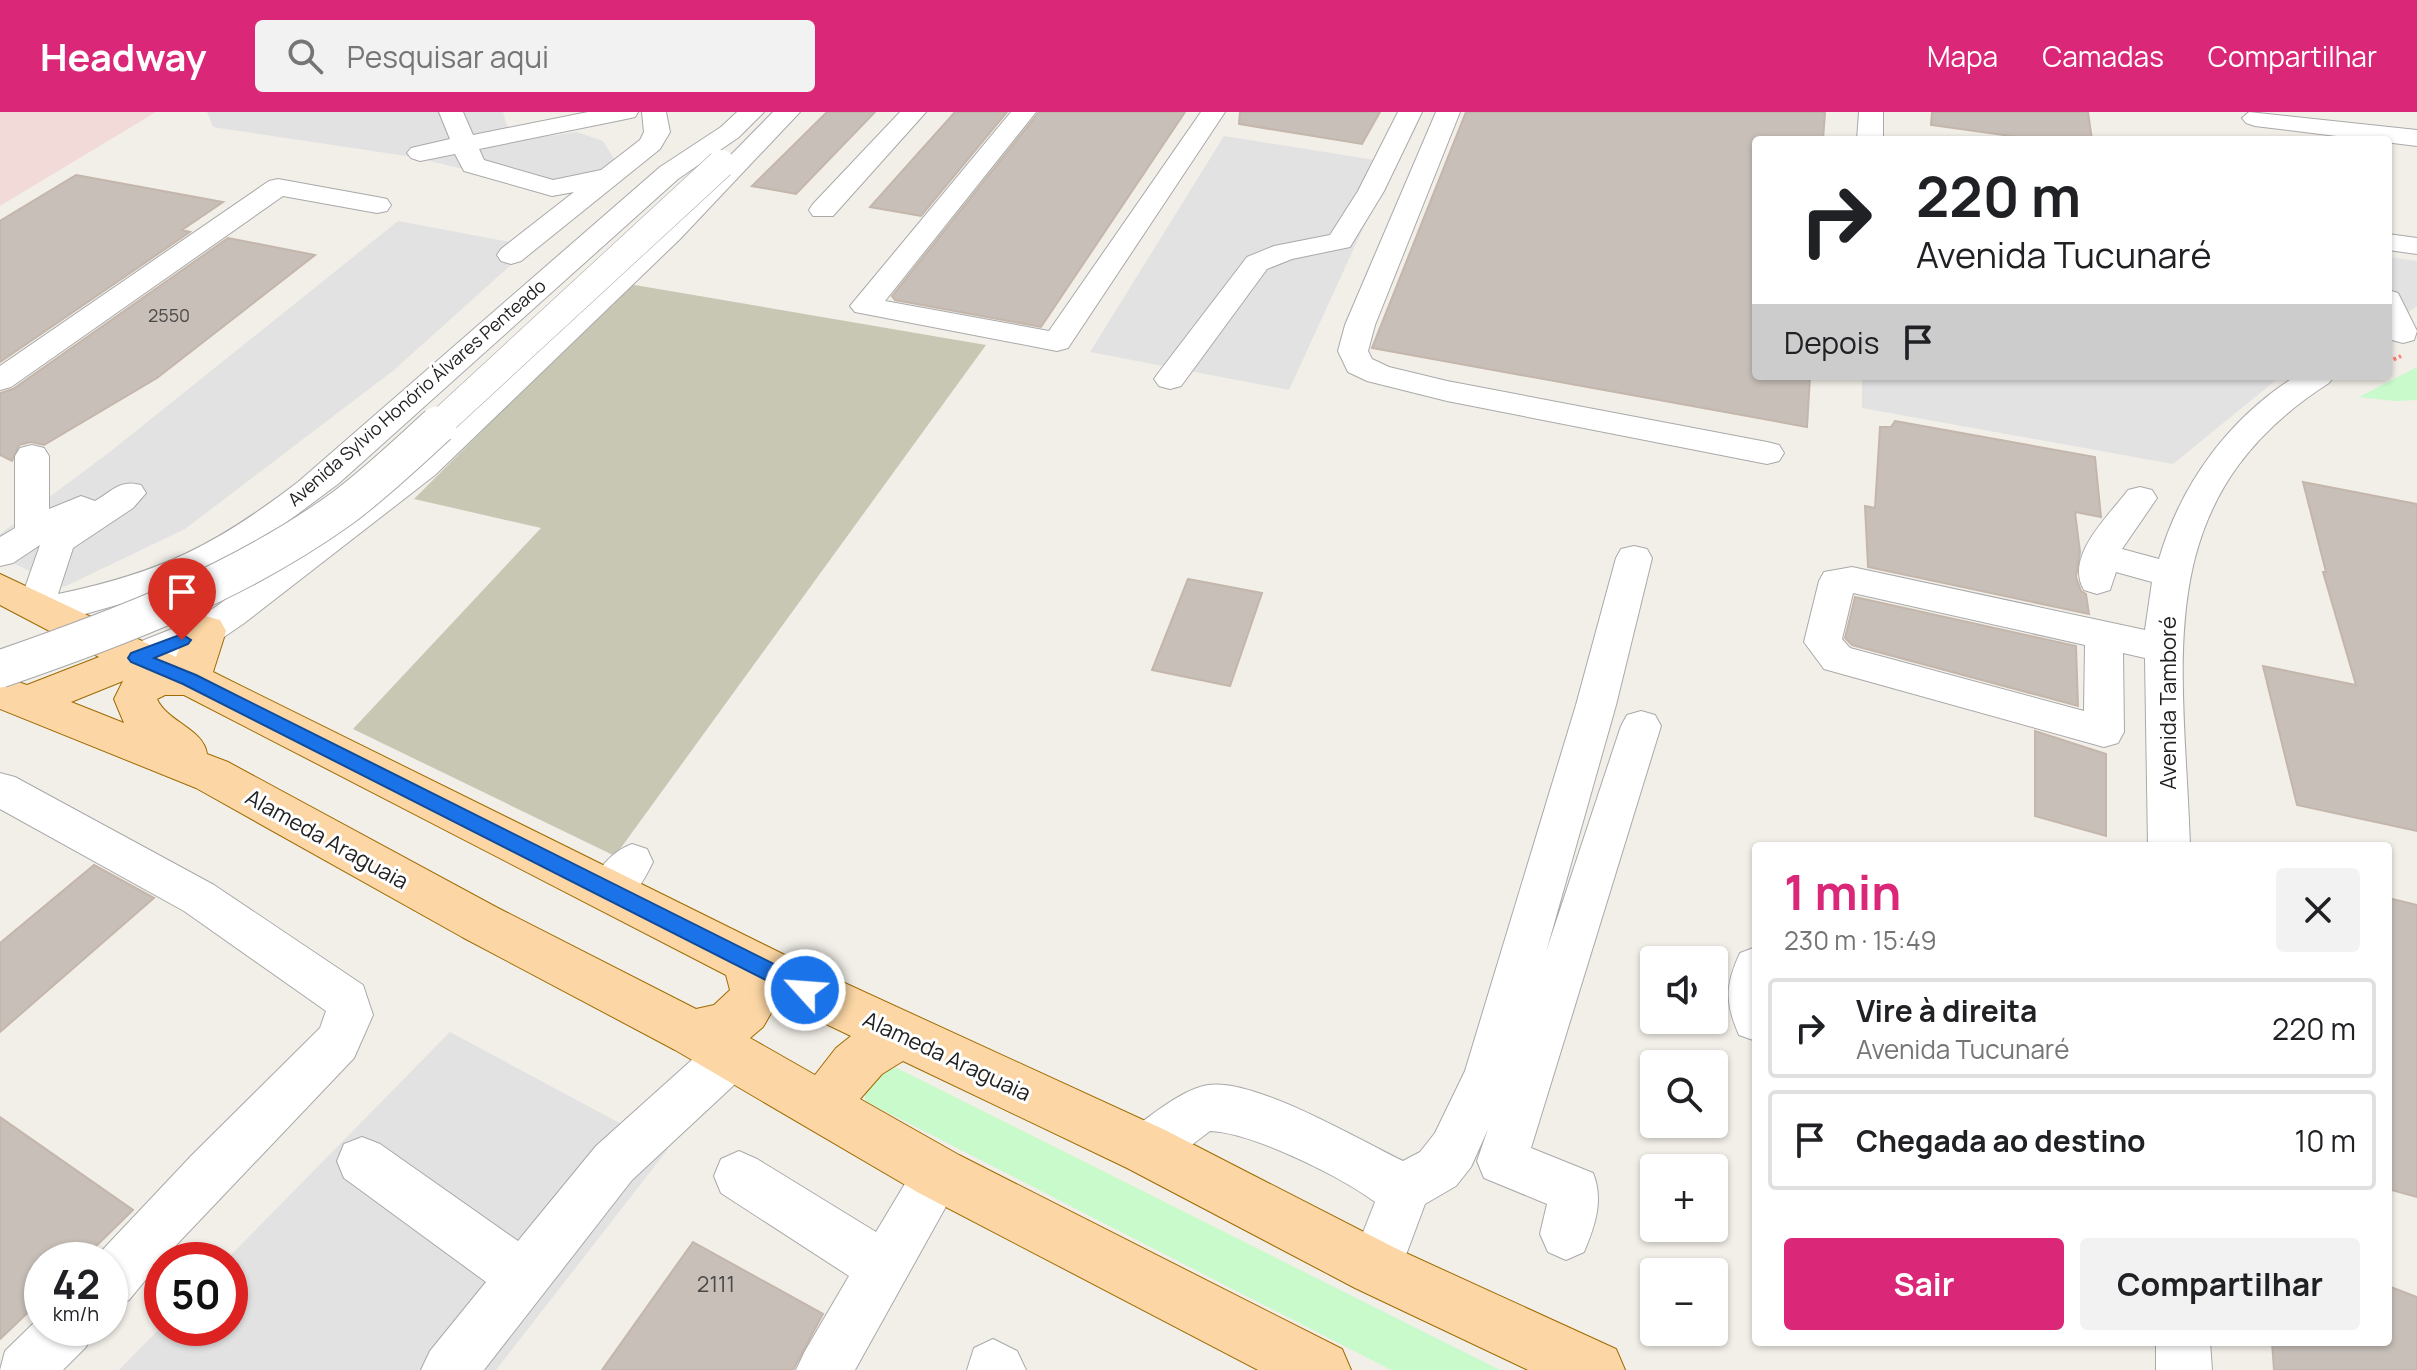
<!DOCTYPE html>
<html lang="pt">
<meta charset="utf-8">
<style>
body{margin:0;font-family:Manrope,sans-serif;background:#f2f2f2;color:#202124;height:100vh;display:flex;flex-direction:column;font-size:30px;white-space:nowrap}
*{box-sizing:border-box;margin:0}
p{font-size:26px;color:#757577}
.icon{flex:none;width:44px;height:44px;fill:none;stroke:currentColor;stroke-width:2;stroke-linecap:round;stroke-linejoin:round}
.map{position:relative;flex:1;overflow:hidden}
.sheet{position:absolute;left:1752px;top:730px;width:640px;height:504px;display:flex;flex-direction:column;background:#fff;border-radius:8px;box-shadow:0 2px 6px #0004}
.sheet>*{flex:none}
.guide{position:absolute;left:1752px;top:24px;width:640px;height:244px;border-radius:8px;box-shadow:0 2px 6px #0004;background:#fff;color:#202124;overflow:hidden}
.buttons{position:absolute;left:1640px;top:834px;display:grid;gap:16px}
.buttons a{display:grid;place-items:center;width:88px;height:88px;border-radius:8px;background:#fff;box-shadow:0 2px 6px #0004;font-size:40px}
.speed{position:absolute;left:24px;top:1130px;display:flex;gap:16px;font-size:40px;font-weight:700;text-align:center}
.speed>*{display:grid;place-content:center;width:104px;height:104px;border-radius:50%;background:#fff;box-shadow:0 2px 6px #0004;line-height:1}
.speed small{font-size:20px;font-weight:400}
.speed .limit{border:12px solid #d22;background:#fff;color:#111}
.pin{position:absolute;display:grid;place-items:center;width:68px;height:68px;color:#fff;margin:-82px -34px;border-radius:50% 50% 50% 0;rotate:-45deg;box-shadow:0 0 8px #0007}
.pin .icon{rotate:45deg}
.me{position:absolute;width:88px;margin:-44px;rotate:296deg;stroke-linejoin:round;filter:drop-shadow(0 0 6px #0008)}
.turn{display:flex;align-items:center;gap:28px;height:168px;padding:0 32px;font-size:36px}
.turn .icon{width:104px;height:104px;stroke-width:2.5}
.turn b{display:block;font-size:56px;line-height:68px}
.then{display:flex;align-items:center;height:76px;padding:0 32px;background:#0003;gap:16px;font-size:30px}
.round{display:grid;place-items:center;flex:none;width:84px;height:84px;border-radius:8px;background:#f2f2f2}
.overview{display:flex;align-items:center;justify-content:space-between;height:136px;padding:0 32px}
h1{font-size:48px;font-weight:700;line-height:60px;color:#db2777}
.button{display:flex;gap:16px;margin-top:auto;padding:16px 32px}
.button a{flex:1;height:92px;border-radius:8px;background:#db2777;color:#fff;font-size:32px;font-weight:700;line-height:92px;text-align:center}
.button a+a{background:#f2f2f2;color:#202124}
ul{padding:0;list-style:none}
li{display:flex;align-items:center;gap:24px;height:100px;margin:0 16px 12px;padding:0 16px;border:4px solid #e0e0e0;border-radius:8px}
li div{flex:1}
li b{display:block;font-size:30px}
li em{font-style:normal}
header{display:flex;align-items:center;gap:48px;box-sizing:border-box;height:112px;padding:0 40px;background:#db2777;color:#fff}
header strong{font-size:38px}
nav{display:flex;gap:44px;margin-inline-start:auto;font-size:28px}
.search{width:560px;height:72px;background:#f2f2f2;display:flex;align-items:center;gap:20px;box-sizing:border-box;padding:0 28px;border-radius:8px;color:#757577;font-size:30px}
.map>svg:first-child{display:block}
.commercial{fill:#f2dad9}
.construction{fill:#c7c7b4}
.park{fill:#c8facc}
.parking{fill:#e2e2e2}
.building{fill:#c7bfb8;stroke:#c4b6ab;stroke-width:2}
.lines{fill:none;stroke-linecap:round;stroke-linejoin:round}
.minor-casing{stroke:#a9a9a9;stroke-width:2}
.major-casing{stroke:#a06b00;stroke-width:2}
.path{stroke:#fa8072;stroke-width:4;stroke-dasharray:3 3;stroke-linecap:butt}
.minor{fill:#fff;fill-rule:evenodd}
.major{fill:#fcd6a4;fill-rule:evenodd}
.minor-bridge-far1-casing{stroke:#a9a9a9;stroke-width:29;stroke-linecap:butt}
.minor-bridge-casing{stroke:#a9a9a9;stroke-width:39;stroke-linecap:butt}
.minor-bridge-far1{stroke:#fff;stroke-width:28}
.minor-bridge{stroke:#fff;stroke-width:37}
.route{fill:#1a73e8;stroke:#114b97;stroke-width:2}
.labels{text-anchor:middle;stroke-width:6;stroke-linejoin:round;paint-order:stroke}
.number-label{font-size:18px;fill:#4b4948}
.far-street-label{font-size:18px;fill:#222;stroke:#fff}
.street-label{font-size:22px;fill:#222;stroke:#fff}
.near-number-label{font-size:22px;fill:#4b4948}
</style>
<header>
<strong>Headway</strong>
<div class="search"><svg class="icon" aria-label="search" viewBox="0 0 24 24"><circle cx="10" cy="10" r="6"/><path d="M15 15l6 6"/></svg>Pesquisar aqui</div>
<nav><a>Mapa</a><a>Camadas</a><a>Compartilhar</a></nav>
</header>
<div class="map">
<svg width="2417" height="1258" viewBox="0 0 2417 1258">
<rect width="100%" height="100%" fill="#f2efe9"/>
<path class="commercial" d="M0,0H156L0,94Z"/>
<path class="construction" d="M629,172L986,233L615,744L353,617L541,416L414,387Z"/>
<path class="park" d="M2417,255V288L2395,289L2359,285Z
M897,956L1500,1258H1391L865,989V978L884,958Z"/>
<path class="parking" d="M207,0H503L507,14L519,18L550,24L577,20L603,29L622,60L538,75L413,45L213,15Z
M1224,24L1393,51L1289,278L1090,240Z
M398,109L532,134L394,258L185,417L64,475L0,445V422L111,339Z
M2388,145L2417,149V194L2388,215Z
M1862,264H2281L2173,352L1862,296Z
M450,920L668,1037L496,1258H119L162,1214V1216H230V1148H226Z"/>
<path class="building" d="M827,0H875L796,82L752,74Z
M955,0H1007L921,104L870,95Z
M1039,0H1185L1041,215L895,188L892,184Z
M1240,0H1380L1362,32L1239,12Z
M1466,0H1825L1823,28H1756V264H1810L1807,315L1372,236Z
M1932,0H2088L2092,28H2039L1931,13Z
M76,63L223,90L182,118L190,120L0,250V109Z
M228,126L315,143L157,266L44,333L31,330L19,333L12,349L0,343V281L13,277Z
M1895,309L2095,345L2101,405L2075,400L2080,440L2076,465L2081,479L2086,482L2089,502L1868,455L1865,394L1875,396L1880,315H1891Z
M2303,370L2417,392V719L2297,693L2263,554L2356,573L2323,460H2326Z
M1188,467L1262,481L1230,574L1152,558Z
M1855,485L2076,534L2078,594L1852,533L1845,526Z
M2035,619L2106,642V724L2035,704Z
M94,753L154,786L0,920V831Z
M2388,786L2417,793V1085L2388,1077Z
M0,1005L133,1098L82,1148H42V1187L0,1227Z
M693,1130L823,1202L793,1258H602Z
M2388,1174L2417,1185V1258H2274L2272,1230H2388Z"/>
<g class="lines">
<defs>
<path id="minor" d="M439,0H463L473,23L588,0H638L635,5L626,7L479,37L484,48L553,68L601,58L640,28L644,20L642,0H666L670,20L660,37L521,149L511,152L501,149L497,143L501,137L574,80L552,84L464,59L455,42L420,49L411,46L407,41L411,36L450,27Z
M737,0H764L739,25L678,67L338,372L244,442L184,474L78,504L46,511L24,502L19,493L40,433L13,451L0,454V425L15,416V344L20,336L32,333L44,336L49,344V397L81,384L95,389C112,379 120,367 141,373L146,381L133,396L73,436L58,482C160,461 216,433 298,370L660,55L721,15Z
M773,0H800L680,127L435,363L243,512L218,529L137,560L124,556L118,546L124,536L192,509L217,494L411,347L660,115Z
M900,0H926L833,104H813L809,98L813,92Z
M1011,0H1036L885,189L1049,219L1201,0H1225L1068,236L1057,239L855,200L850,194L855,188Z
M1398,0H1422L1384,79L1350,135L1292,147L1267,157L1181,274L1170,277L1159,274L1154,267L1159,260L1247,145L1274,134L1330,123L1358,79Z
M1436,0H1460L1375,213L1368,239L1372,247L1389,255L1447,269L1767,330L1779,333L1784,341L1779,349L1767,352L1447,289L1367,269L1348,260L1338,239L1345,213Z
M1859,0H1883V28H1857Z
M2249,0L2417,18V34L2255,14L2246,11L2242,6Z
M278,67L377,85L387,87L391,93L387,99L377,101L283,84L11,275L0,278V254L269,69Z
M2388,122L2417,126V142L2388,138Z
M2388,178L2398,181L2417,219L2414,228L2403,231L2392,228L2388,222Z
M2296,264H2334L2329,271C2146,388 2184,548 2190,734H2148L2145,546L2123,541L2124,620L2118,631L2104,635L1824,557L1804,530L1819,469L1824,460L1852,455L2145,518L2152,470L2116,460L2110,478L2097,482L2084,478C2064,444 2109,404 2128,378L2140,375L2152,378L2157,386L2122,437L2159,447C2181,371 2230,305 2296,264ZM1853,481L2085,533L2084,599L1850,536L1842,527Z
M1634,434L1647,437L1652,446L1616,593L1546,840L1621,614L1627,603L1641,599L1655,603L1661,614L1531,1036L1593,1061C1604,1088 1595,1114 1584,1140L1566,1148L1548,1140L1540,1122L1547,1092L1484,1066L1477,1049L1488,1017L1471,1055L1456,1074L1425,1092L1394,1175L1375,1182L1356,1175L1349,1156L1375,1090C1342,1065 1251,1020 1210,1019L1164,1054L1146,1061L1128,1054L1121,1037C1130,1016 1141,1011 1158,998C1173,988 1190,976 1208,973C1255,966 1359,1028 1403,1049L1420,1040L1435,1021L1465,959L1576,593L1616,446L1621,437Z
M0,661L15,665L214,773L363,873L373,903L354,946L162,1148L129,1188L110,1195V1148H93L192,1043L320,916L326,899L184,799L0,697Z
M632,732L647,737L653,750C640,776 626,803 594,792L587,779C597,759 610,740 632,732Z
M1756,835V929L1739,923C1725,891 1725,873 1740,841Z
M731,922L748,928L755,944L748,960L632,1068L484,1258H421L430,1239L486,1170L344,1066L337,1049L344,1032L362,1025L380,1032L518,1129L596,1034L714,928Z
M939,1037L957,1045L964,1062L855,1258H796L805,1239L849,1164L721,1081L714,1064L721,1047L739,1039L757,1047L876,1120L921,1045Z
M42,1203V1216H94L86,1235L63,1258H0L5,1239Z
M993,1227L1017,1239L1026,1258H967L974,1236Z
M2156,1230H2210L2212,1258H2156Z"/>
<path id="major" d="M0,462L176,545L190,508L205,504L220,508L226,519L213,560L799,850L1165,1018L1395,1136L1616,1237L1625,1258H1528L1355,1176L1127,1056L903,949L882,962L860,987L959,1043L1342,1237L1351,1258H1258L919,1081L675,938L462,825L196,676L0,597V564L27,573L99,545L0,493ZM123,569L114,587L124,611L71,590ZM165,583H184L726,863L730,878L714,893L696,897L496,795L228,650L207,642C204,617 167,610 157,587ZM778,889L851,924L836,936L815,963L750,926L763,915Z"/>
</defs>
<use href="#minor" class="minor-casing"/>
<use href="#major" class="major-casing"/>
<path class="path" d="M2388,250L2401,244"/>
<use href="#minor" class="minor"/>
<use href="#major" class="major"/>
<defs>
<path id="minor-bridge-far1" d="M436,315L721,52"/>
<path id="minor-bridge" d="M0,557C119,516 238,471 341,397C375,372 406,342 438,313"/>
</defs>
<use href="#minor-bridge-far1" class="minor-bridge-far1-casing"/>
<use href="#minor-bridge" class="minor-bridge-casing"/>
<use href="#minor-bridge-far1" class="minor-bridge-far1"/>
<use href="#minor-bridge" class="minor-bridge"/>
</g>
<path class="route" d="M182,522L191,528L188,532L154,546L196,563L812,871L815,878L812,884L805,887L797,884L183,572L131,550L128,546L131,541Z"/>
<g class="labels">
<g class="number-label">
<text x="169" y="210">2550</text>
</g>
<g class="far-street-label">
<text transform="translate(417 281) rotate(-41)" y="6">Avenida Sylvio Honório Álvares Penteado</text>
</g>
<g class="street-label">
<text transform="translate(2168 591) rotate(-90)" y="8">Avenida Tamboré</text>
<text transform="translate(327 727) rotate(29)" y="8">Alameda Araguaia</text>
<text transform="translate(947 944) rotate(25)" y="8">Alameda Araguaia</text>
</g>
<g class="near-number-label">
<text x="716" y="1180">2111</text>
</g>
</g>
</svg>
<div class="buttons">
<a><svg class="icon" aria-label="sound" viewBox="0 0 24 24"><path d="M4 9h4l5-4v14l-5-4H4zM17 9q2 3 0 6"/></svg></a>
<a><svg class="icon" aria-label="search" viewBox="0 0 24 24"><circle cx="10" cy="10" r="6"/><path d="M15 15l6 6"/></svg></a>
<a>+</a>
<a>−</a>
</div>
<div class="speed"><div>42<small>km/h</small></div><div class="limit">50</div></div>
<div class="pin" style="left:182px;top:528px;background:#d93025"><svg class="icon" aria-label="arrive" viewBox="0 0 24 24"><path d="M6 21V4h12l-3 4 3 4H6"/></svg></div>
<svg class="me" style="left:805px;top:878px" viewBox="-20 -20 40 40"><circle r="17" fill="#1a73e8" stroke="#fff" stroke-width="3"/><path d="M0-11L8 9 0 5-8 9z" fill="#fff"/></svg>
<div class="guide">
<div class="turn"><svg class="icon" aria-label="right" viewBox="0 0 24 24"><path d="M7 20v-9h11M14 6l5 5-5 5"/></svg><div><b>220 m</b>Avenida Tucunaré</div></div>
<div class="then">Depois<svg class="icon" aria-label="arrive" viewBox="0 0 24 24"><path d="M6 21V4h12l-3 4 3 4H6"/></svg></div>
</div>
<section class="sheet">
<div class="overview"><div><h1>1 min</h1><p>230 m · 15:49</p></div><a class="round"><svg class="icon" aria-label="close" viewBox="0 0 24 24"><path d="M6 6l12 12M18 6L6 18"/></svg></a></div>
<ul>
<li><svg class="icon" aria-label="right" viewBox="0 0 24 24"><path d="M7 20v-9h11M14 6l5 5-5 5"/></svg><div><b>Vire à direita</b><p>Avenida Tucunaré</p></div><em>220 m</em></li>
<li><svg class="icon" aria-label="arrive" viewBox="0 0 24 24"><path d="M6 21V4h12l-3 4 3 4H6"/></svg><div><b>Chegada ao destino</b></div><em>10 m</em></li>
</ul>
<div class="button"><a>Sair</a><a>Compartilhar</a></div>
</section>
</div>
